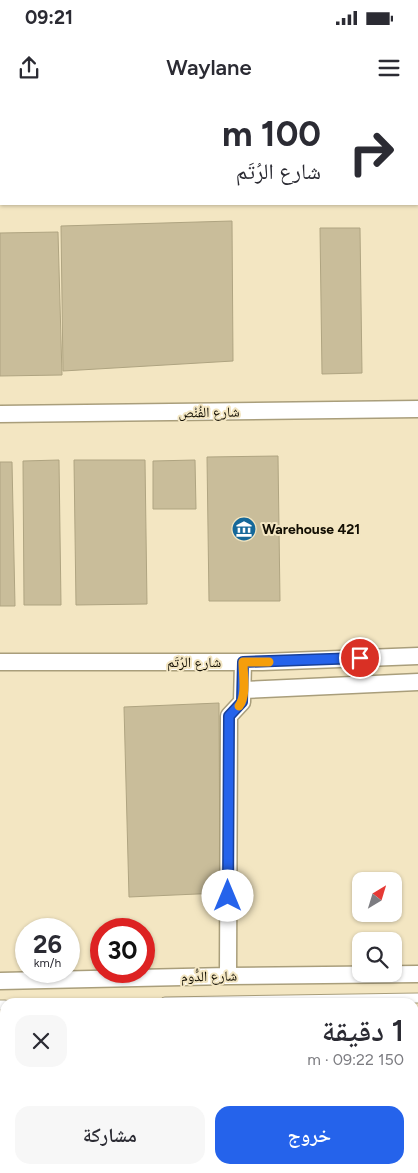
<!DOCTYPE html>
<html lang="ar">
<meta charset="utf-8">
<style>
body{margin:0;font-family:Figtree,"Noto Naskh Arabic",sans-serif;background:#f7f7f7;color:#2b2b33;direction:rtl;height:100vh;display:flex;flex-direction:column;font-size:19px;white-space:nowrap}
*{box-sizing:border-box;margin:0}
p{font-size:16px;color:#7c7c81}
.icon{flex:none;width:28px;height:28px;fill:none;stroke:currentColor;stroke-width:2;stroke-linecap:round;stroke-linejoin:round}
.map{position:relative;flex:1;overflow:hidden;direction:ltr}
.panel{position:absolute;left:0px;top:898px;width:419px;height:176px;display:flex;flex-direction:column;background:#fff;border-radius:15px 15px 0 0;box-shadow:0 1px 4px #0004;direction:rtl}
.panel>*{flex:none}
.hud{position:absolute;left:0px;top:0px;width:419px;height:105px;box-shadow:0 1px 4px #0004;direction:rtl;background:#fff;color:#2b2b33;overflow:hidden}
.needle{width:32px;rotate:38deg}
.buttons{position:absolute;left:352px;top:772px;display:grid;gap:10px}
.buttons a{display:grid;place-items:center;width:50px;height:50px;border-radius:10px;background:#fff;box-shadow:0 1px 4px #0004;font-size:25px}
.speed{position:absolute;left:15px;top:818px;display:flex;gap:10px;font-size:25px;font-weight:700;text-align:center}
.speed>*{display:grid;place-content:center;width:65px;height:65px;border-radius:50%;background:#fff;box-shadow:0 1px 4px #0004;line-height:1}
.speed small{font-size:12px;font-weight:400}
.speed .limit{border:8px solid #d22;background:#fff;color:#111}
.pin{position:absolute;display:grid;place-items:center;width:42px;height:42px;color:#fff;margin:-21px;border:2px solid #fff;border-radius:50%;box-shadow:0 1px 5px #0007}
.me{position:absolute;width:55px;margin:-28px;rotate:0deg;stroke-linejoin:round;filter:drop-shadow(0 0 4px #0008)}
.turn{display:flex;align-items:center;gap:18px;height:105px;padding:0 15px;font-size:22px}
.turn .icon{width:65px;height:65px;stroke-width:2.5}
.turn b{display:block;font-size:35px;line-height:42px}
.round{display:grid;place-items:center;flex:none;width:52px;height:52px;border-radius:15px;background:#f7f7f7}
.summary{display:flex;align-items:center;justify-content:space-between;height:85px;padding:0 15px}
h1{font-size:30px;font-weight:600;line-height:38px}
.button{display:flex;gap:10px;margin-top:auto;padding:10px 15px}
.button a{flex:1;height:58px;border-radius:15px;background:#2563eb;color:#fff;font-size:20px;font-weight:600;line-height:58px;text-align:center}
.button a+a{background:#f7f7f7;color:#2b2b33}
.status{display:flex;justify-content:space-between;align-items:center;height:35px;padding:0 25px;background:#fff;direction:ltr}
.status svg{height:14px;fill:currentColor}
header{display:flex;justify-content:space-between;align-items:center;height:65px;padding:0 15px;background:#fff;font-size:22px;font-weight:600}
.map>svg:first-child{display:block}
.water{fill:#c9af64}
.building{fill:#c9bd9a;stroke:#afa481}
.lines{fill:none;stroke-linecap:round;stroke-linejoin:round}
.lane-casing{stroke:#a99e7b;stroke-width:11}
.street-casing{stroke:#a99e7b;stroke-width:19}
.lane{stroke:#fff;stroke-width:9}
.street{stroke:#fff;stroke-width:16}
.route-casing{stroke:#184099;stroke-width:12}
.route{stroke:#2563eb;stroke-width:9}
.slow{stroke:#f59e0b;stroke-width:9}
.labels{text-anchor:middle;stroke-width:4;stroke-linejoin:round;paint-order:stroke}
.street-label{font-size:14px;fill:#120e03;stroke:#f3e6c2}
.poi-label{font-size:14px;font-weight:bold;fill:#120e03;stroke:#f3e6c2;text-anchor:start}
</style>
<div class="status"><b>09:21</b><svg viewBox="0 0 49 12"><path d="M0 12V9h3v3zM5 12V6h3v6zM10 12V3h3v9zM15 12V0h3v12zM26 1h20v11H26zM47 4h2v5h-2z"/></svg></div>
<header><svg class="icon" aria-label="menu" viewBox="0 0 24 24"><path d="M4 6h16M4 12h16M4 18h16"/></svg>Waylane<svg class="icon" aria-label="share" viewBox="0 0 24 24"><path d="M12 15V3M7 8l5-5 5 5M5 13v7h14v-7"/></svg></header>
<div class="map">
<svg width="418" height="1073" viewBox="0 0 418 1073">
<rect width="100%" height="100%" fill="#f3e6c2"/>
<path class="water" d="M414,961H418V1073H0V965H5V1069H414Z"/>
<path class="building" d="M0,0H18L1,1V50Z
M53,0H100V1H53Z
M108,0H145V1H108Z
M150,0H188V1H150Z
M190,0H269V1H190Z
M279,0H350V1H280Z
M367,0H418V38V1Z
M232,121L233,261L63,271L61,126Z
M320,128H360L362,273L322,274Z
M58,132L62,275L0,276V133Z
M278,356L280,501H209L207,357Z
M59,360L61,505H24L23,361Z
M74,360H145L147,504L76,505Z
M195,360L196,409H153V361Z
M0,362H12L15,506H0Z
M219,603L220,793L129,797L124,607Z"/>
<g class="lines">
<defs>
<path id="lane" d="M165,902L418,898
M0,905H5"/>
<path id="street" d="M0,85H1
M0,314L418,309
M0,562H262L418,556
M243,590L418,582
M228,876L229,616L242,602L243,562
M0,881L228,876L418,874"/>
</defs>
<use href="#lane" class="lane-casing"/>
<use href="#street" class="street-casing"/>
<use href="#lane" class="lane"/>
<use href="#street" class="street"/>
</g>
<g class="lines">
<defs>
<path id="route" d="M228,796L229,616L242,602L243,562L360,558"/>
</defs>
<use href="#route" class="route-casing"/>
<use href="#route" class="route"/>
<path class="slow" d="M239,606C247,596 243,574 243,562H269"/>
</g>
<defs>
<symbol id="museum-disc" viewBox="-11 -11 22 22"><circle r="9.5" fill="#15689a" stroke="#f3e6c2"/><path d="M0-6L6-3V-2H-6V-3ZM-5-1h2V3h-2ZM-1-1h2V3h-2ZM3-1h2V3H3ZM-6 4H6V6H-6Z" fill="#fff"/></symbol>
</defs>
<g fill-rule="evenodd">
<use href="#museum-disc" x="230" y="415" width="28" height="28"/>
</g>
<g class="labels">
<g class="street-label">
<text transform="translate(209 312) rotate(-1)" y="5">شارع الفُنْص</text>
<text x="194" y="567">شارع الرُتَم</text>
<text transform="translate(209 876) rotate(-1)" y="5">شارع الدُّوم</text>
</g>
<g class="poi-label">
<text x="262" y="434">Warehouse 421</text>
</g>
</g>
</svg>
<div class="buttons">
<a><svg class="needle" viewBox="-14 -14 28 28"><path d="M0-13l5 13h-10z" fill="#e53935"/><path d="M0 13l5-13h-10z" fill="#7c7c81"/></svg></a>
<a><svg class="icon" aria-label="search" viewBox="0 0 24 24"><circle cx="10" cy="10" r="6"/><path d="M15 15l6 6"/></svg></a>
</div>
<div class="speed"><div>26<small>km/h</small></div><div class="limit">30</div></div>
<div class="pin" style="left:360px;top:558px;background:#d93025"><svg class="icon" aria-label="arrive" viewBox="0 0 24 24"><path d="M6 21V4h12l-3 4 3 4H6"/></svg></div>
<svg class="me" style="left:228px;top:796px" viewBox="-20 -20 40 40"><circle r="19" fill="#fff"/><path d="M0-13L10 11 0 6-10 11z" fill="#2563eb"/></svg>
<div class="hud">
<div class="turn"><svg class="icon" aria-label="right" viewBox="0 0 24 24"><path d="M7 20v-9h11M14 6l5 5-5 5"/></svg><div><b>100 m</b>شارع الرُتَم</div></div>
</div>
<section class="panel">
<div class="summary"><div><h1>1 دقيقة</h1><p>150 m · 09:22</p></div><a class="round"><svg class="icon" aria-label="close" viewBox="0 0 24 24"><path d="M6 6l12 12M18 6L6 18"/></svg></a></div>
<div class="button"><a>خروج</a><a>مشاركة</a></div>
</section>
</div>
